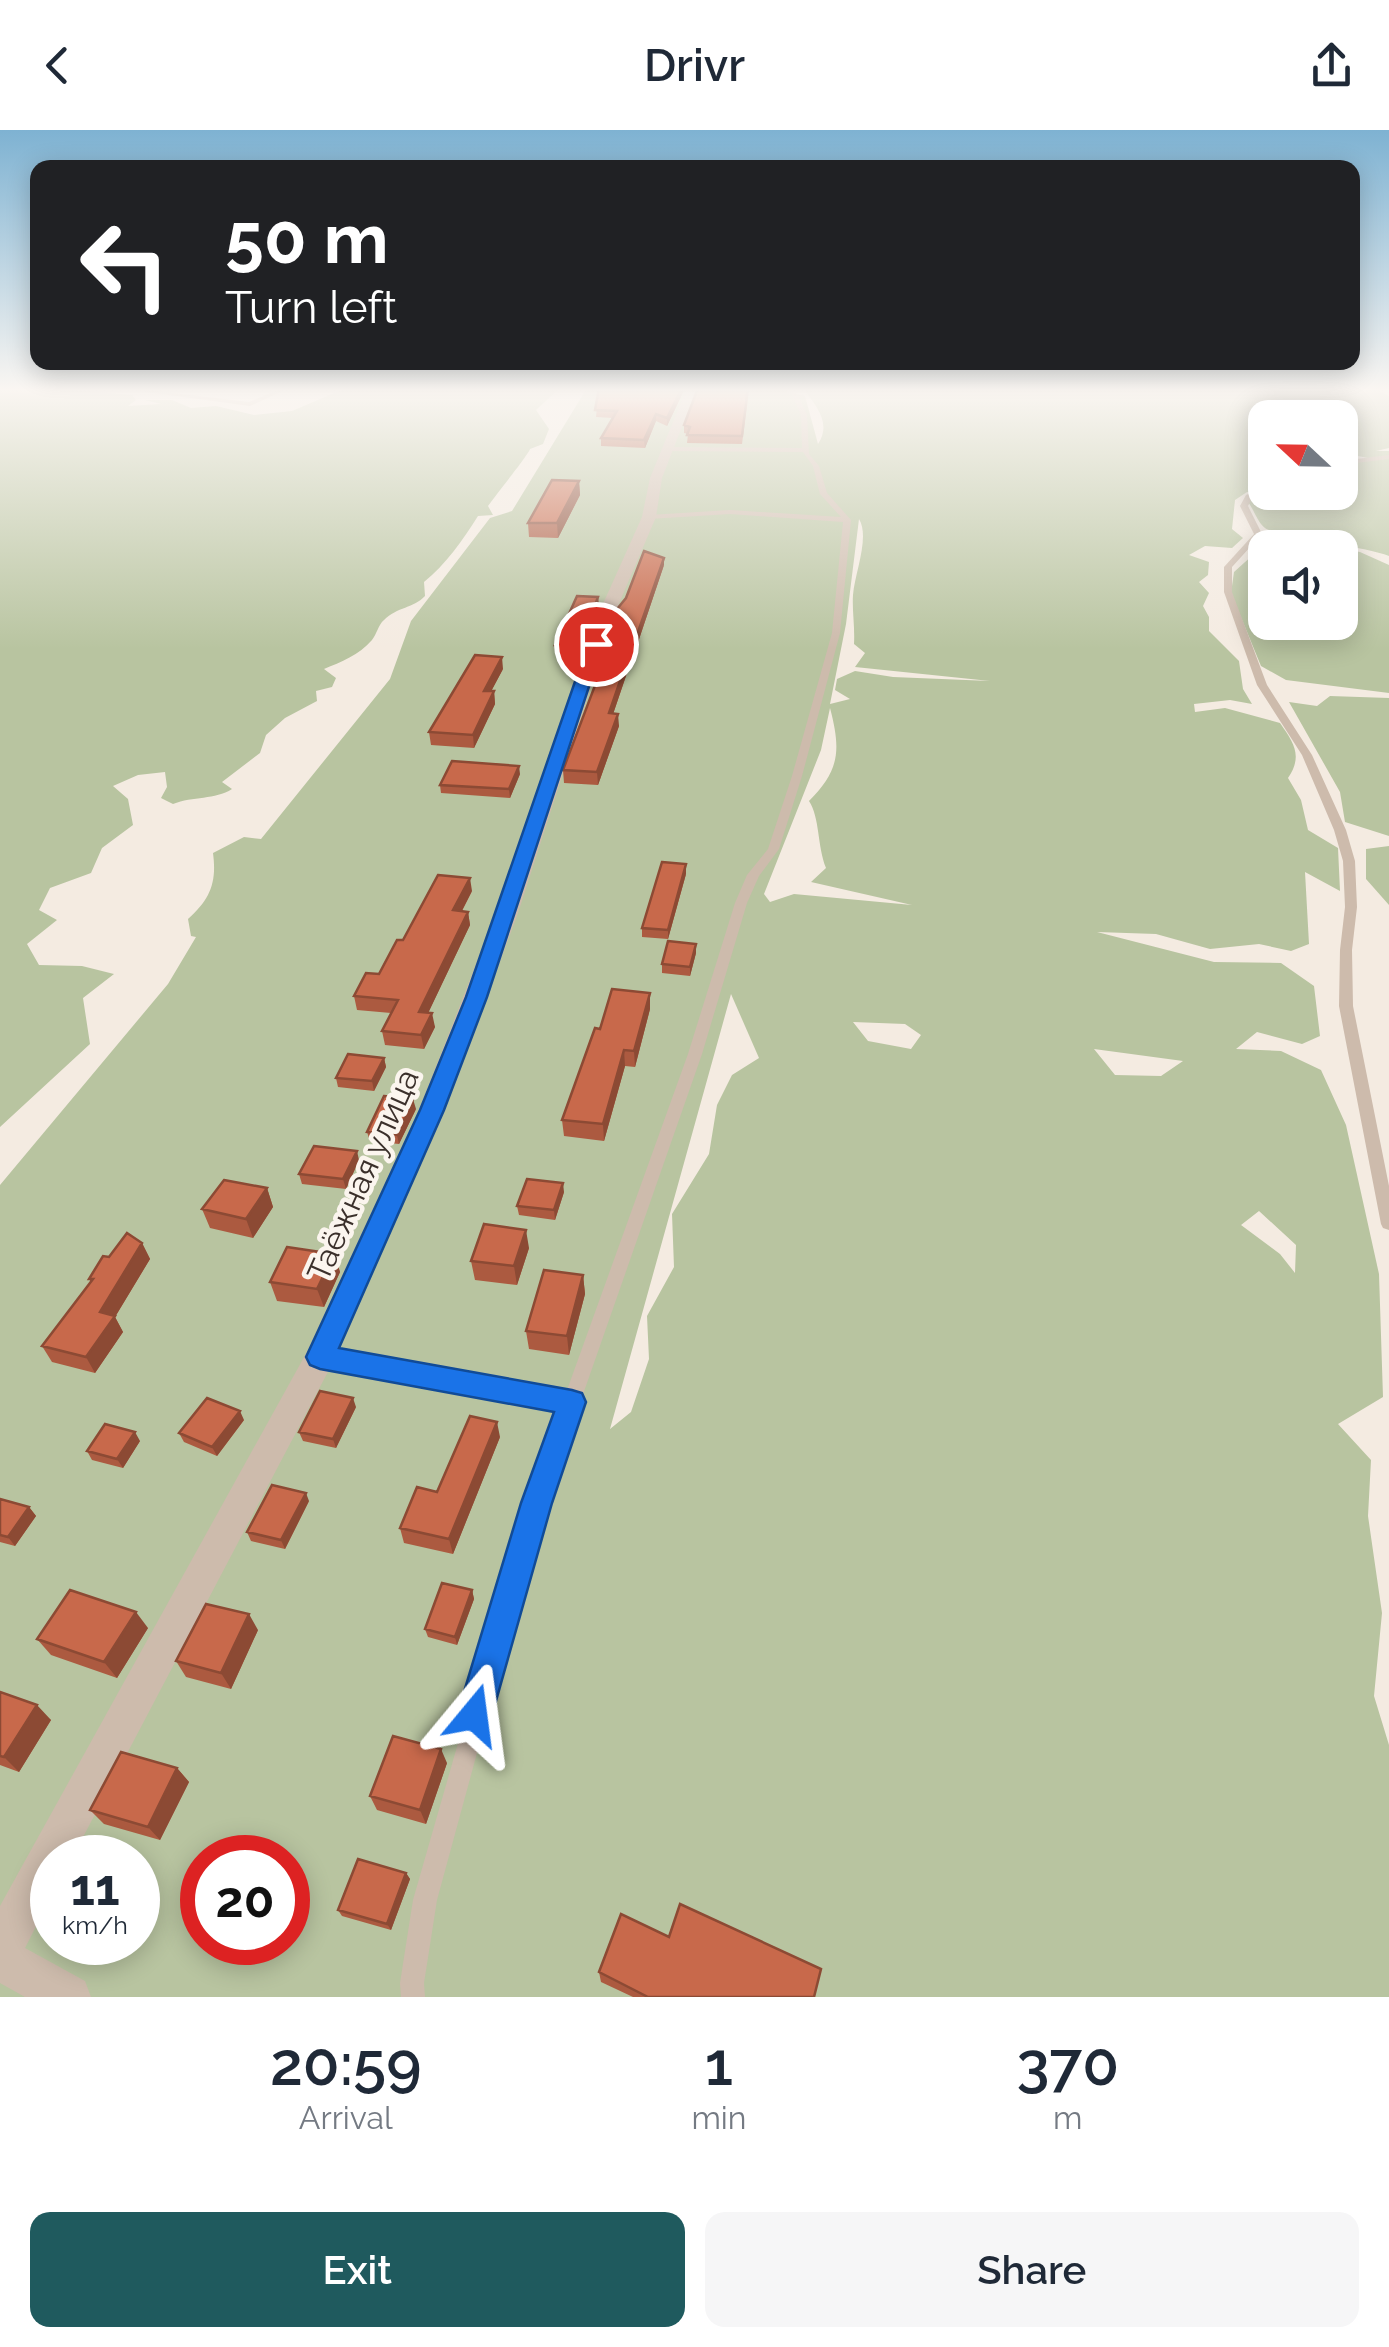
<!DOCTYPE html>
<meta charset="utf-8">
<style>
body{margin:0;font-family:Raleway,sans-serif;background:#f6f6f7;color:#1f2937;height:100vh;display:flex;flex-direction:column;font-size:38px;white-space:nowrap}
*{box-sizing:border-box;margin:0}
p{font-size:32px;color:#747a83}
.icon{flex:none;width:55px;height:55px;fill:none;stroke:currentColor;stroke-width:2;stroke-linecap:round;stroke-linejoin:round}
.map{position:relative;height:1867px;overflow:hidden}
.side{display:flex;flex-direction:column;background:#fff;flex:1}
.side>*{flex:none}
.hud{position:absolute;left:30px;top:30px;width:1330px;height:210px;border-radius:20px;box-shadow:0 5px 25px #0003;background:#202124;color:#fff;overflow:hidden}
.needle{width:65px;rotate:292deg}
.buttons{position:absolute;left:1248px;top:270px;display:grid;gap:20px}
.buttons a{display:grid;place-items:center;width:110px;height:110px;border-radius:20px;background:#fff;box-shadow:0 5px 25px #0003;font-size:50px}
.speed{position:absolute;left:30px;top:1705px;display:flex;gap:20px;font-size:50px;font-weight:700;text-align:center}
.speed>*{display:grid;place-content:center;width:130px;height:130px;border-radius:50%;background:#fff;box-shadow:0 5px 25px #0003;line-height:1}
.speed small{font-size:25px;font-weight:400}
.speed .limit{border:15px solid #d22;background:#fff;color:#111}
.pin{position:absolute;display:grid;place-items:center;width:85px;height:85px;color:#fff;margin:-42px;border:5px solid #fff;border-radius:50%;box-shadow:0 2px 10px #0007}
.me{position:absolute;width:110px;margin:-55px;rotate:16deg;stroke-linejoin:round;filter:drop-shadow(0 0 8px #0008)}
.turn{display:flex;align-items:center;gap:35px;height:210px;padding:0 30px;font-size:45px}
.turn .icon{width:130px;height:130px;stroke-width:2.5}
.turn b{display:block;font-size:70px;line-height:85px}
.eta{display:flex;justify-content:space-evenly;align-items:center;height:170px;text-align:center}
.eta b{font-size:60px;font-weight:600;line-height:70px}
.primary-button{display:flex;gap:20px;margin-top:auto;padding:20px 30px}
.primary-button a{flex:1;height:115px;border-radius:20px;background:#1f5a5e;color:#fff;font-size:40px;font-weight:600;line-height:115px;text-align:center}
.primary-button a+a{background:#f6f6f7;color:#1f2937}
header{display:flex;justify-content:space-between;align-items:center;height:130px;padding:0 30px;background:#fff;font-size:45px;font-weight:600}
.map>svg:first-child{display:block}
.green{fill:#b8c4a0;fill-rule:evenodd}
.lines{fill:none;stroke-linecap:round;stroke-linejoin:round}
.service{fill:#cdbbac;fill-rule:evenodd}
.minor{fill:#cdbbac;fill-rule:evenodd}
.wall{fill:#ac5a40}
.shaded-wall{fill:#8c4a34}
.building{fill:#c8694b;stroke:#8c4a34;stroke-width:2.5}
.route{fill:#1a73e8;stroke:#114b97;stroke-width:2.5}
.labels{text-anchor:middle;stroke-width:9;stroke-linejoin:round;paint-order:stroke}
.street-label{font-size:32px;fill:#3b302b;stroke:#fbf5ee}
</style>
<header><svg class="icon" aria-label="back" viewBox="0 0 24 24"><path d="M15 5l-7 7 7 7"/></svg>Drivr<svg class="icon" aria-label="share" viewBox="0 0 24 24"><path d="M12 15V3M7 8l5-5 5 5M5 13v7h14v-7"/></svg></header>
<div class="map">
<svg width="1389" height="1867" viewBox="0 0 1389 1867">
<rect width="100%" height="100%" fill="#f4ebe1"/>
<path class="green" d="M0,258H52L132,265L136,270L128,276L161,274L145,270H172L191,278L216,276L254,285L292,281L346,258H560L536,280L549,299L543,314L530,319C529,324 495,366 488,376L493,385L478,386C463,410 445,435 424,452L425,466C414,478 397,477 384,490C378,495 377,504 372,510C359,525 341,532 324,539L336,548L332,557L316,561L317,571L285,588L266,605L260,623L222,652L232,659C215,670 193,666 173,674L161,668L167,657L165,642L138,645L113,656L128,669L133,695L102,718L91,743L50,758L39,780L57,790L27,814L39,835L82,836L114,844L83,868L90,914L0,997Z
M587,258H785L787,262L805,266L818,314C832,293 816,276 803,258H1374L1389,266V318L1376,321H1389V426C1365,416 1274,406 1265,398C1258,393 1254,380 1248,372L1256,363L1247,362L1235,370L1232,399L1243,408L1232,418L1205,416L1189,425L1209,432L1208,445L1199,452L1209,463L1203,476L1209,487V501L1239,531L1243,559L1252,574L1230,570L1194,574L1195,582L1225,578L1280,593C1294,613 1303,626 1288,648L1301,670L1308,700L1338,718L1340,761L1305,742L1309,814L1291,821L1259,814L1210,819L1156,804L1097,802L1214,832L1281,833L1314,856L1320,906L1302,914L1257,902L1236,919L1281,921L1321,940L1346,995L1379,1144L1383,1267L1338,1294L1371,1330L1368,1386L1382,1483L1374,1566L1389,1615V1867H0V1055L168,854L196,807L191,806L188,789C210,769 217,753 213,723L244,707L261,709L390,549L411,491L490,388L512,381ZM1265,288H1340V330L1358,326L1373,329L1340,336V362H1265ZM859,389C870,407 855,442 853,465C852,481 855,497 854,514L865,523L855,537L990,551L893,547L855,541L837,549L835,560L850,569L830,574L846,494ZM830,578C841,620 840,640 809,671C820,688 817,715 826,738L811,752L912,775L794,764L770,772L764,764L821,620ZM731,864L759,928L732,945L717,975L709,1024L672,1084L674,1137L647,1186L649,1229L631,1282L610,1299ZM853,892L905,894L921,905L911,919L868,911ZM1094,919L1183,931L1161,946L1115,945ZM1259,1081L1296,1115L1295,1143L1280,1124L1241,1095ZM52,1728H138V1812H52ZM202,1728H288V1812H202Z
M1285,408L1360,422L1389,435V563L1286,550L1261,536L1231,463L1234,442L1265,414ZM1265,418H1340V492H1265Z
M1330,566L1389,568V706L1345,692L1340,662L1289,572L1317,576Z
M1389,716V775L1366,749V719Z"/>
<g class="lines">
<path class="service" d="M117,258H131L249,272L282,258H289L250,276Z
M795,263L798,265L807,285L809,324L819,336L827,363L851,390L840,503L802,646L779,719L759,746L747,773L702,924L545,1373L437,1770L424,1853L425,1867H401L400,1853L413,1770L527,1373L561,1278L320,1234L314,1232L311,1227L314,1222L320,1220L566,1263L688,924L735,773L747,745L768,719L792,646L832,503L843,392L730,384L649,389L645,387L649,385L730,380L841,387L820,364L813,336L803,322L667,321L664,319L667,317L802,318L801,285L792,265Z
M1389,325V329L1340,335V331Z
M1265,356V361L1252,368L1248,376L1262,404L1232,437V462L1267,555L1312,625L1346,700L1355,731L1357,777L1352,820L1353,876L1389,1056V1100L1383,1098L1381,1094L1339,876L1340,820L1345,777L1343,731L1334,700L1302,625L1257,555L1224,462V437L1254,404L1240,376L1246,365Z"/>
<path class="minor" d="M687,258H697L662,348L656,387L614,485L518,783L445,980L331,1236L72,1728H52V1765L25,1818L85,1851L91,1867H25L0,1853V1776L308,1220L419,980L496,783L598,485L642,387L650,348Z"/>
</g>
<path class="wall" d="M599,258H685L667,296L656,291L645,318L601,316V308L613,288L596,287Z
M749,258L742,314L687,313L688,304L684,303V295Z
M579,351L580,365L558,408L529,407L528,393Z
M664,435L633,527L624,526L628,528V540L613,584L619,596L598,655L564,653L563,640L606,526L604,517Z
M599,474L581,524L555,523V515Z
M503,539L491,561H494L495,574L474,618L431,615L429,602Z
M520,644L510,668L441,663L440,655Z
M686,744L668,809L642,807V798Z
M472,761L462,781L468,782L470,795L428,883L435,897L424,919L385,915L382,901L391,883L357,880L354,866L379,844L403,810Z
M696,823L690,846L662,843V834Z
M650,879L635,937L625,936L604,1011L564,1006L562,990L600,899Z
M384,928L386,937L374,961L338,957L336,948Z
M416,979L399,1014L370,1011L367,1002Z
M359,1030L346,1059L302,1054L299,1044Z
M267,1058L273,1077L253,1108L210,1098L202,1079Z
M564,1062L555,1090L519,1085L517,1076Z
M142,1113L150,1129L115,1187L123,1202L95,1243L52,1232L42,1216L91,1152L89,1149L109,1127Z
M529,1118L517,1155L475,1150L471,1131Z
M334,1124L340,1142L324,1177L277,1171L270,1152Z
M583,1145L585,1164L569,1225L529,1219L526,1201Z
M356,1277L336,1318L303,1311L299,1302Z
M244,1290L217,1326L184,1312L179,1303Z
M500,1307L453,1424L404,1413L400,1398L437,1362Z
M140,1311L123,1338L92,1330L87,1321Z
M0,1369L29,1377L36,1386L15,1416L0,1412Z
M309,1371L285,1419L251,1411L247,1402Z
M472,1460L474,1469L457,1515L428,1507L425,1499Z
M148,1498L117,1548L51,1525L37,1509Z
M258,1500L231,1559L186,1547L176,1531Z
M0,1562L51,1590L19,1642L0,1635Z
M447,1633L426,1694L377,1680L370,1666Z
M177,1638L189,1652L160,1710L104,1694L90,1680Z
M406,1743L410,1749L391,1800L342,1786L338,1780Z
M669,1807L814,1867H633L601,1852L599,1842Z"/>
<path class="shaded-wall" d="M682,258H685L667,296V288Z
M656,284V291L645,318L644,310Z
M579,351L580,365L558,408L557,393Z
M664,428V435L633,527L632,519Z
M598,467L599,474L581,524L580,516Z
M502,527L503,539L485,573L484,561Z
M628,528V540L609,596V583Z
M494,561L495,574L474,618L473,605Z
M618,584L619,596L598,655L597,642Z
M519,636L520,644L510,668L509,659Z
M686,734V744L668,809V800Z
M470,748L472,761L455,794L453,780Z
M468,782L470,795L422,896L419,882Z
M696,814V823L690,846V837Z
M650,863V879L635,937L634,921Z
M432,883L435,897L424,919L421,905Z
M624,920L625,936L604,1011L603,994Z
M384,928L386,937L374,961L372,951Z
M413,969L416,979L399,1014L397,1005Z
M357,1021L359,1030L346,1059L343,1049Z
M563,1053L564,1062L555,1090L554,1080Z
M267,1058L273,1077L253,1108L246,1089Z
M526,1100L529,1118L517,1155L514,1136Z
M142,1113L150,1129L115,1187L123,1202L95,1243L86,1227L100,1182Z
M334,1124L340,1142L324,1177L317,1159Z
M583,1145L585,1164L569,1225L567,1206Z
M353,1268L356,1277L336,1318L333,1309Z
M240,1281L244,1290L217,1326L212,1317Z
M497,1292L500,1307L453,1424L449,1409Z
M135,1302L140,1311L123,1338L117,1329Z
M306,1363L309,1371L285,1419L281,1410Z
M29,1377L36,1386L15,1416L8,1407Z
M472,1460L474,1469L457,1515L455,1507Z
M136,1482L148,1498L117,1548L104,1532Z
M249,1484L258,1500L231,1559L221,1543Z
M37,1575L51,1590L19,1642L4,1627Z
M441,1619L447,1633L426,1694L420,1680Z
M177,1638L189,1652L160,1710L148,1697Z
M406,1743L410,1749L391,1800L387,1794Z"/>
<path class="building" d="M599,258H682L667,288L656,284L644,310L601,308L617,281L595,280Z
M698,258H748L742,306L687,305L690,297L684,295Z
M552,350L579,351L557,393H528Z
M644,421L664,428L632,519L604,517L617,479L626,468Z
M577,466L598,467L580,516L555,515Z
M608,521L628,528L609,583L618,584L597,642L563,640Z
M475,525L502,527L484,561H494L473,605L429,602Z
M452,631L519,636L509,659L440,655Z
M662,732L686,734L668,800L642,798Z
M438,745L470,748L453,780L468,782L419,882L432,883L421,905L382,901L398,870L354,866L366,843L379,844L397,810H403Z
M668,811L696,814L690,837L662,834Z
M612,859L650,863L634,921L624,920L603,994L562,990L595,898L600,899Z
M348,924L384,928L372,951L336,948Z
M384,966L413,969L397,1005L367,1002Z
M314,1016L357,1021L343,1049L299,1044Z
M527,1049L563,1053L554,1080L517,1076Z
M224,1050L267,1058L246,1089L202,1079Z
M484,1094L526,1100L514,1136L471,1131Z
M127,1103L142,1113L100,1182L115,1186L86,1227L42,1216L93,1149H89L103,1126L109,1127Z
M287,1117L334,1124L317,1159L270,1152Z
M544,1140L583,1145L567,1206L526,1201Z
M320,1261L353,1268L333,1309L299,1302Z
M207,1268L240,1281L212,1317L179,1303Z
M470,1286L497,1292L449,1409L400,1398L417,1357L437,1362Z
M105,1294L135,1302L117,1329L87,1321Z
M272,1355L306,1363L281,1410L247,1402Z
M0,1369L29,1377L8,1407L0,1405Z
M442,1453L472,1460L455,1507L425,1499Z
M70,1460L136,1482L104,1532L37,1509Z
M206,1474L249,1484L221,1543L176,1531Z
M0,1562L37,1575L4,1627L0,1626Z
M393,1606L441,1619L420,1680L370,1666Z
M121,1622L177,1638L148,1697L90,1680Z
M358,1729L406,1743L387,1794L338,1780Z
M680,1774L821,1839L814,1867H648L599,1842L621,1784L669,1807Z"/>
<linearGradient id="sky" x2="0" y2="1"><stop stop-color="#7eb2d2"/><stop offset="0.5" stop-color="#faf6f2"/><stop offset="1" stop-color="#faf6f2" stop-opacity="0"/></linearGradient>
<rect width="1389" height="519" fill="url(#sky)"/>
<path class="route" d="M596,510L603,514L487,867L444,980L339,1218L572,1260L582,1263L586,1272L552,1373L492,1585L487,1597L474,1602L462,1597L457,1585L521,1373L554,1282L320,1239L310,1235L306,1227L420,980L466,867L588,514Z"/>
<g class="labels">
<g class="street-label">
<text transform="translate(363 1045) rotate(-66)" y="11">Таёжная улица</text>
</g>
</g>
</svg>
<div class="buttons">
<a><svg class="needle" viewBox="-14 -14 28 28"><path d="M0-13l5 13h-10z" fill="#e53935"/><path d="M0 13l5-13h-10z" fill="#747a83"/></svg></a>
<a><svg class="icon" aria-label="sound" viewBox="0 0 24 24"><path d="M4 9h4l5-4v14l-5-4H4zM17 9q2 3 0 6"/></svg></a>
</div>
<div class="speed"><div>11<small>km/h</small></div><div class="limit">20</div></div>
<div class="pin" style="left:596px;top:514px;background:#d93025"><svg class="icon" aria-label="arrive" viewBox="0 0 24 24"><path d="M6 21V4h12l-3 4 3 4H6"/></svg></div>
<svg class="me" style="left:474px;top:1585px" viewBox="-20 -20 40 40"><path d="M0-17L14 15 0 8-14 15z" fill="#1a73e8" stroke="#fff" stroke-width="4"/></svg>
<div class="hud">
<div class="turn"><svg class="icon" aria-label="left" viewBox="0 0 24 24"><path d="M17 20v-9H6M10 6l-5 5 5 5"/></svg><div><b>50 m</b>Turn left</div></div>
</div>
</div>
<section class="side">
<div class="eta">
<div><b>20:59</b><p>Arrival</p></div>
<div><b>1</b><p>min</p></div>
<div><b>370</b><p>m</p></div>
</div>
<div class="primary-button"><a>Exit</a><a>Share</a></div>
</section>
